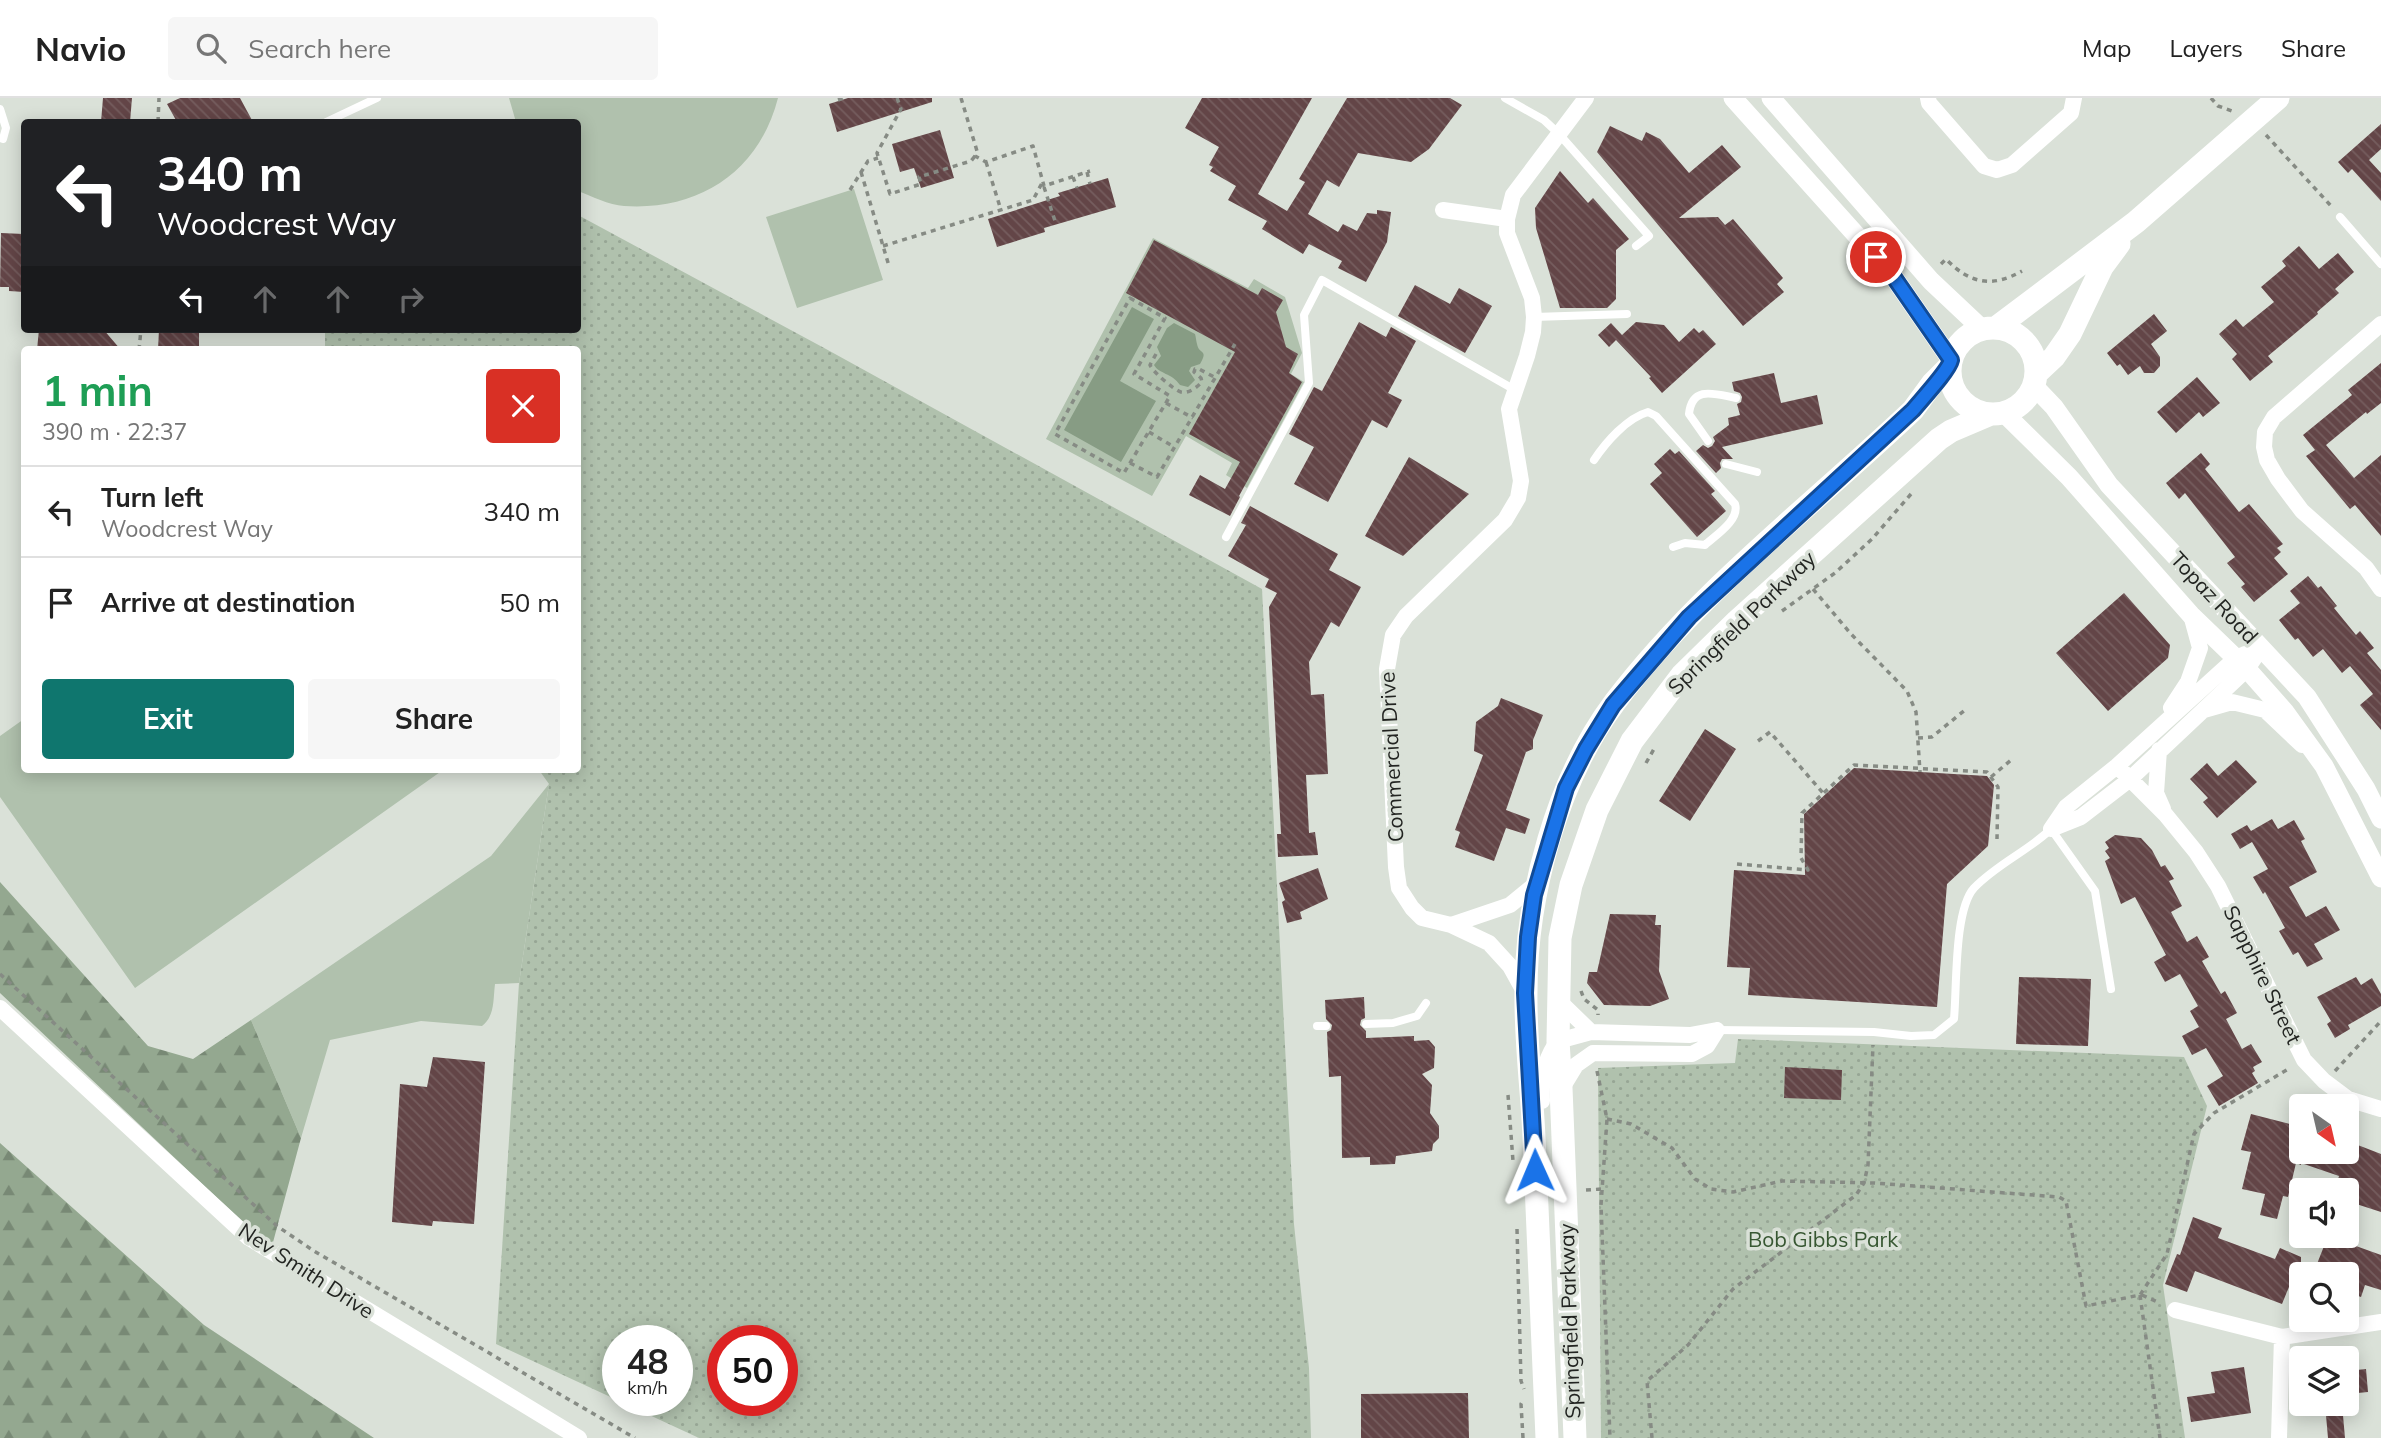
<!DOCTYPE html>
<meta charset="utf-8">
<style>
body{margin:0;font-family:Mulish,sans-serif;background:#f6f6f6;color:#222;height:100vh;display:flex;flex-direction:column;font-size:26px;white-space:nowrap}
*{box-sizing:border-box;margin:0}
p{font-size:23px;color:#767676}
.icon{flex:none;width:38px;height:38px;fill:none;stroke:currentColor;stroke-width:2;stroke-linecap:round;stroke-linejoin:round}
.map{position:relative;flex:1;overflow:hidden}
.details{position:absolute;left:21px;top:248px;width:560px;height:427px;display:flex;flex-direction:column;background:#fff;border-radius:7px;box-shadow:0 4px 18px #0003}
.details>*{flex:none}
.guide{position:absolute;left:21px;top:21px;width:560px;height:214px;border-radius:7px;box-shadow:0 4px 18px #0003;background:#202124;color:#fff;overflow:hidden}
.needle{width:46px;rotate:146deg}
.buttons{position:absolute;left:2289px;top:996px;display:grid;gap:14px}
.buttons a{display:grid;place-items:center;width:70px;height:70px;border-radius:7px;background:#fff;box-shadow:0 4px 18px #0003;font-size:35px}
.speed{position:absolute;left:602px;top:1227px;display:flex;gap:14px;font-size:35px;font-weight:700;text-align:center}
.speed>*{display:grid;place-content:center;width:91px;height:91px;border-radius:50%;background:#fff;box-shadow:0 4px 18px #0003;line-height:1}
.speed small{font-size:18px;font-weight:400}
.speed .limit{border:10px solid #d22;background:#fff;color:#111}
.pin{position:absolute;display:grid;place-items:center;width:60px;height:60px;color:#fff;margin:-30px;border:4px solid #fff;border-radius:50%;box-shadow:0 2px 7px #0007}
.me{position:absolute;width:77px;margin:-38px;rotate:359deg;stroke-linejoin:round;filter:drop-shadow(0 0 5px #0008)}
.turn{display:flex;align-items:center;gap:24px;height:147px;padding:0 21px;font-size:32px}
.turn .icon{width:91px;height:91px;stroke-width:2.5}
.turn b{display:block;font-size:49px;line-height:60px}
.lanes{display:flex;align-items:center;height:66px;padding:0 21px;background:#0003;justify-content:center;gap:35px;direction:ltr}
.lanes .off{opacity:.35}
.round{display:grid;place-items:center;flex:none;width:74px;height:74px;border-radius:7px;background:#f6f6f6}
.head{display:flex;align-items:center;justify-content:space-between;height:119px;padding:0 21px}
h1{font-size:42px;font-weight:700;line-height:52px;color:#1e9e55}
.button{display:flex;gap:14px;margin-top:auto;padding:14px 21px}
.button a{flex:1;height:80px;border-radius:7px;background:#0f766e;color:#fff;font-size:28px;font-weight:700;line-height:80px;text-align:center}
.button a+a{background:#f6f6f6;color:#222}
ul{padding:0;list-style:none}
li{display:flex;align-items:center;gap:21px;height:91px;padding:0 21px;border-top:2px solid #e0e0e0}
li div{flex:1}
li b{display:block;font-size:26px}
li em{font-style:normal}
header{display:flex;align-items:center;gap:42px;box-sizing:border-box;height:98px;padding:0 35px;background:#fff;border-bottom:2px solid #e0e0e0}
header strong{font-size:33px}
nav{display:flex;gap:38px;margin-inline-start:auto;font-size:24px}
.search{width:490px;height:63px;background:#f6f6f6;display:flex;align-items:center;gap:18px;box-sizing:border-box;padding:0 24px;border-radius:7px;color:#767676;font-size:26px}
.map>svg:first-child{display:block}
.grass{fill:#b0c1ad}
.forest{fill:url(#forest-firs)}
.park{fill:url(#park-dots);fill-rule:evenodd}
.water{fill:#879c84}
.building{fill:url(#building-back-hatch)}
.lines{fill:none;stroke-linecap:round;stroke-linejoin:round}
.path{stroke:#868b84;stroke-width:3.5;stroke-dasharray:5 5;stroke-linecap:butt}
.service{stroke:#fff;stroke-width:8}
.minor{stroke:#fff;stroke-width:16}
.tertiary{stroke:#fff;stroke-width:19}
.secondary{stroke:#fff;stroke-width:23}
.route-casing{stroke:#114b97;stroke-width:18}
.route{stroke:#1a73e8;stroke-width:12}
.labels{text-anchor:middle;stroke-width:7;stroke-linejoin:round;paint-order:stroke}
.street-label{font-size:21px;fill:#222421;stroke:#dae1d8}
.park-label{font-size:21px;fill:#375732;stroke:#dae1d8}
</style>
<header>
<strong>Navio</strong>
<div class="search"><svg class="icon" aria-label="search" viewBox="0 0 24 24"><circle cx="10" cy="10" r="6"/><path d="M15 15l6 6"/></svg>Search here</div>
<nav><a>Map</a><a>Layers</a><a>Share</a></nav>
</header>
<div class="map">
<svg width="2381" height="1340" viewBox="0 0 2381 1340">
<defs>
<pattern id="forest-firs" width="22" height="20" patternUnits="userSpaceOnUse" patternTransform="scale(1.75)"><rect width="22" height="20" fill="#94a890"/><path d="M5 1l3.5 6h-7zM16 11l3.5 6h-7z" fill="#788975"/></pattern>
<pattern id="park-dots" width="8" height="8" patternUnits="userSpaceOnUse" patternTransform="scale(1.75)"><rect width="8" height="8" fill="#b0c1ad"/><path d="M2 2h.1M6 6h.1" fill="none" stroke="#97a695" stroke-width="1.8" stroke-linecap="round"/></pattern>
<pattern id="building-back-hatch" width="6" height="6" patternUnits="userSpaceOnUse" patternTransform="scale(1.75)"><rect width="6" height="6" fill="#634547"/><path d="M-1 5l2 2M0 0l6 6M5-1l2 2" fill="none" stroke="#755d5e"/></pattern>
</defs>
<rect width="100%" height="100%" fill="#dae1d8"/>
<path class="grass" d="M509,0H778C759,74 699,113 624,108C609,107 591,98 578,93V24H516Z
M854,91L883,182L797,210L766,119Z
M1153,140L1248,190L1254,181L1285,199L1302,255L1291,276L1304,284L1247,390L1226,377L1232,365L1186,338L1152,398L1046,341Z
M24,621V672H443L135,890L0,699V638Z
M549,686L519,885L495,886C493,902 495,918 482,928L421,923L330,942L301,1040L251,922L491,758Z"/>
<path class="forest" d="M0,784L148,948L193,961L251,922L301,1040L272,1148L249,1130L0,895Z
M0,1045L204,1227L374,1340H0Z"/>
<path class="park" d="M578,117L826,251L1262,491L1294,1126L1309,1270L1311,1340H699L496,1246L519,885L549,686L539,672H578V252H325V231H578ZM618,1242H677V1302H618ZM723,1242H782V1302H723Z
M1738,941L2184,959L2207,1008L2163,1187L2185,1340H1601L1598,970L1735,965Z"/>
<path class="water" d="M1132,209L1154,221L1120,283L1156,303L1121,364L1064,332Z
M1174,225L1195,236C1196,239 1196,243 1197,246C1199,257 1209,251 1200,266L1191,269L1189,273L1195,282L1188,289L1180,287C1172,275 1159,276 1154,267L1161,258L1157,249L1167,230Z"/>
<path class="building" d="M103,0H132L130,24H101Z
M180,0H240L253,24H177L167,6Z
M848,0H932V4L837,34L829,6Z
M1202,0H1312L1258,96L1287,113L1305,84L1299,81L1347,0H1450L1462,7L1429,51L1411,64L1358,55L1339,89L1327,82L1308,116L1338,134L1343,126L1357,133L1367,115L1377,116V112L1391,114L1387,144L1366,184L1338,170L1342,163L1309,146L1303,156L1262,131L1267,123L1228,102L1236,88L1210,73L1213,69L1209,67L1219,49L1185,30Z
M2381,26V51L2369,62L2381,75V103L2352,71L2348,75L2338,64Z
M1610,28L1642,43L1646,34L1660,41L1689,75L1722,47L1741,69L1679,120L1718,119L1725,127L1733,121L1783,180L1777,186L1784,194L1743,228L1597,54Z
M940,32L954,80L921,90L914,70L900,74L892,46Z
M1560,73L1588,105L1593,100L1629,141L1616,152V201L1607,210H1560L1536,130L1535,110Z
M1108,80L1116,109L1044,130L1045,134L997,149L988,121L1060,98L1058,95Z
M1,135L24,136V194L9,193V189H0Z
M1154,142L1258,197L1262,190L1283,202L1276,214L1286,249L1298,256L1289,275L1302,284L1239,398L1240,399L1230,418L1189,397L1200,377L1225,391L1240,364L1189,336L1235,254L1126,195Z
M2299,148L2319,171L2338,155L2354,174L2335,191L2339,195L2317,214L2318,216L2268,258L2273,264L2250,283L2232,261L2237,256L2219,236L2236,221L2243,229L2274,204L2261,189L2286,168L2282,163Z
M1415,187L1450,206L1459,190L1492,208L1465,255L1398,218Z
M2154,216L2167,233L2151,246L2160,259V268L2154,275H2144L2140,268L2128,277L2120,266L2117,268L2107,255Z
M1359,224L1386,239L1391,229L1416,243L1388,295L1402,302L1387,330L1372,322L1328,404L1294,386L1314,349L1289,336L1314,289L1322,293Z
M1636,224L1664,227L1679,244L1694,230L1699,235L1703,232L1716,246L1662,295L1649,280L1651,279L1616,242L1609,249L1598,237L1611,225L1622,237Z
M39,231H103L121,252H37Z
M159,231H199V252H158Z
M2381,265V305L2367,316L2366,314L2326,347L2354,380L2381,357V438L2355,407L2350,411L2306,358L2315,352L2303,337L2352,297L2348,292Z
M1774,275L1781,305L1817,297L1823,326L1722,349L1733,361H1722L1720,365L1721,370L1716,375L1696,353L1703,347L1708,350L1712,348L1715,343L1713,339L1729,327L1728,320L1740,317L1737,306L1741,304L1742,299L1740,295L1734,293L1732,284Z
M2197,279L2220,305L2203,319L2199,314L2176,335L2157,314Z
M1670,351L1675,356L1679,353L1715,393L1711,396L1726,413L1697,439L1650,386L1662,375L1654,366Z
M2201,355L2210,366L2205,371L2239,414L2249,406L2283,446L2277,450L2281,454L2274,460L2288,476L2254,504L2241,489L2245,486L2227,465L2235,459L2185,395L2179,401L2166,385Z
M1409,359L1469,396L1403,458L1365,438Z
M1250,408L1338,456L1329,472L1361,489L1339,529L1331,524L1309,564L1311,597L1324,596L1328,676L1306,677L1309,735L1315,734L1318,757L1278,759L1277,736H1281L1269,509L1277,495L1265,489L1269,481L1228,458L1246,427L1241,425Z
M2308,478L2318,490L2321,488L2337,508L2334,510L2356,537L2360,533L2374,550L2367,555L2381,572V632L2360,607L2373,596L2350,568L2342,575L2323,551L2313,559L2298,540L2295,542L2279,522L2300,505L2290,493Z
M2124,495L2170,547L2168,560L2108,613L2056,555Z
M1501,600L1543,617L1533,642V651L1526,654L1506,712L1530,721L1525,736L1506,730L1494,763L1455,749L1460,734L1455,732L1483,657L1474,653L1476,624L1498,608Z
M1705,631L1736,651L1690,723L1659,703Z
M2236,662L2257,684L2217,720L2203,704L2208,700L2190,681L2207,665L2218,678Z
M1854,670L1987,678L1994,687L1988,748L1947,786L1937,909L1748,897L1750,870L1727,869L1734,772L1805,777L1804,716Z
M2272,721L2278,731L2294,722L2305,741L2301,743L2317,774L2289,789L2306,819L2326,808L2340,832L2314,846L2323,861L2307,869L2298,854L2293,857L2279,833L2285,830L2265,794L2263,796L2253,779L2268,771L2252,744L2240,751L2231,736L2247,727L2251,733Z
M2115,737L2141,740L2152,752L2161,769L2165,767L2174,781L2169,783L2182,808L2171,814L2187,844L2197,838L2209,859L2202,863L2221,896L2225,893L2237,915L2226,921L2242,951L2251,946L2262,964L2253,969L2255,973L2252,975L2258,985L2219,1008L2207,988L2223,978L2206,950L2192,957L2182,938L2199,929L2190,913L2198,908L2180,876L2165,884L2154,864L2166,857L2135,799L2121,806L2105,763L2110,760L2105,753L2109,750L2105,744Z
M1318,770L1328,801L1300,814L1302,821L1287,825L1282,804L1285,802L1279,785Z
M1610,816L1656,817L1655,827H1661L1659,873L1669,901L1650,908L1604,907L1587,885L1589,874H1597Z
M2019,879L2091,881L2088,948L2016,946Z
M2356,879L2361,887L2372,880L2381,896V908L2348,927L2350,931L2335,940L2327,926L2331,923L2317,899Z
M1364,899L1365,920L1361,922L1360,927L1366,933V940L1414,938V943L1429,942L1435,949L1434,970L1422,976L1432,987L1430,1015L1439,1028V1040L1433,1046L1432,1053L1396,1058L1395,1066L1370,1067V1059L1342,1060L1341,978L1329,979L1327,934L1331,932L1332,927L1326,921L1325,902Z
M433,959L485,964L474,1126L433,1123L432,1128L392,1124L400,986L427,989Z
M1785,969L1842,972L1841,1002L1784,1000Z
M2251,1016L2301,1029V1054H2347L2350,1044L2381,1056V1114L2347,1103V1092H2335L2339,1078L2301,1065V1067L2296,1065L2288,1099L2283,1098L2277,1121L2260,1117L2265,1096L2242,1091L2251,1054L2241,1052Z
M2193,1119L2222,1130L2218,1140L2275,1161L2280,1150L2301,1159V1188L2291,1184L2282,1206L2195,1173L2187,1194L2165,1186L2177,1156L2180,1157Z
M2328,1138L2381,1157V1192L2365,1187L2361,1199L2347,1194V1176H2313Z
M2244,1269L2251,1315L2191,1324L2187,1299L2215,1295L2211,1274Z
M2366,1271L2368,1294L2347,1296V1273Z
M1468,1295L1469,1340H1361V1296Z
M2325,1306H2342L2345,1340H2328Z"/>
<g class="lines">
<path class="path" d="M897,0L901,11L877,55L890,96L921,86L919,79L971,63L975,58
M961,0L977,53L975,58L986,64L1033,48L1044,88L1090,73
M2211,0L2218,8L2232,13
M838,2L844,0
M158,24L159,0
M2266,37L2332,109
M986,64L1001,112
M861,74L889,168
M1087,74L1090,86
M1073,79L1077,90
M1044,89L1055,123
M850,92L868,63L878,60
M883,148L1033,102L1042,85
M1941,166L1946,161C1970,186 1992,190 2022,173
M1130,200L1165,220L1134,276L1170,298L1124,375L1055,336Z
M139,252L141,231
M1156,256L1150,267C1153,274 1174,292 1181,294C1189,296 1197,289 1202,284L1201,280L1194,274L1195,271H1199L1216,280
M1166,305L1193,320
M1149,334L1174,349
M1130,365L1157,379L1235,246
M1813,491L1851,536L1907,593L1916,614L1920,674
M1782,513L1835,475L1872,441L1911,396
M1918,640L1932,639L1965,612
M1758,643L1770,634L1823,695
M1646,665L1654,651
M1991,679L2011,662
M1737,766L1808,772L1801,760L1802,715L1854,667L1987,674L1998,689L1997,741
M0,876L277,1128L314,1153L635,1340
M1581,893L1584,901L1598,912V917
M1597,973L1607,1021L1601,1107L1610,1340
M2335,973L2381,923
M1508,997L1513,1063
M1607,1021L1631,1026L1672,1050L1695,1081L1711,1091L1733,1094L1782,1083L1874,1085L2059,1099L2066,1103L2086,1208L2140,1197L2167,1156L2194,1036L2214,1015L2290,970
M1586,1092L1602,1091
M1517,1131L1521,1283L1524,1291
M2140,1197L2160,1340
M2142,1197L2160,1205
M1523,1340L1521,1306L1524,1301
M1652,1340L1647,1283L1688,1247L1733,1191L1856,1097L1864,1085L1868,1067L1873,947"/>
<path class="service" d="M1505,0L1544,22L1559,36L1649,138L1636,148
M0,11L6,30L3,41
M326,24L377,0
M2340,119L2381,166
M1534,219L1627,216
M1708,343L1689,316C1692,287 1715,296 1736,300
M1594,362C1606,344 1627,320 1648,314L1656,318L1735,406C1740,422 1716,437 1705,447L1685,445L1673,449
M1726,366L1757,374
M1226,439L1309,285L1304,217L1322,182L1515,292
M1366,926L1393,925L1417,918L1426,905
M1317,928H1326
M1717,932L1874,934L1911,938L1934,937L1954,921C1957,889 1954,812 1974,790C1997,766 2028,753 2051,731L2095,793L2111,891"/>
<path class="minor" d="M1928,0L1929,5L1984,68L1997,72L2012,67L2071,15L2074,0
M1443,112L1507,121
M2381,226L2274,319L2265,334L2264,349L2267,362L2278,381L2302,413L2366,470L2381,491
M2171,610L2188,584L2200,550L2191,517
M2204,612L2232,604L2265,612L2302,647
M2159,652L2156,695L2163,711
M2117,668L2165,716L2196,754L2218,788L2304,962L2324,983L2348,1001L2381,1011
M2051,731L2081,719L2129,682L2247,571L2261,550
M2051,731L2066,709L2117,668L2236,560L2245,556
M1451,827L1510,807L1538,784
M1525,895L1510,868L1489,845L1451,827L1422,820L1412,810L1399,790L1396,769L1387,571L1393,537L1406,518L1505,422L1518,400L1521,383L1509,311L1527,258L1533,234L1534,219L1532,200L1507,135V121L1513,97L1586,0
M1558,902L1591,934
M0,910L249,1140L579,1340
M1562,990L1576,967L1593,955L1692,956L1707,948L1717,932
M1542,1003C1541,981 1544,961 1558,943L1591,934L1690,937L1717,932
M2175,1212L2282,1239L2381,1224
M2279,1340L2282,1239"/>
<path class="tertiary" d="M1733,0L1893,178L1951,262
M1771,0L1931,183L1982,231
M2034,288L2054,309L2109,387L2307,599L2366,691L2381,721
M2004,315L2069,379L2191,517L2247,571L2285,614L2324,668L2381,780"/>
<path class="secondary" d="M1997,229L2136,124L2278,0
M1950 273a43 43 0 1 1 86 0a43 43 0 1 1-86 0Z
M2037,275L2054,259L2070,236L2102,169L2119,146
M1547,1340C1543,1240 1539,1140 1534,1040C1532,991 1525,941 1526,893C1526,798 1557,681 1615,604C1698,494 1813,407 1913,312L1932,286L1950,268
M1575,1340L1561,990L1558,943L1560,840L1571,787L1597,712L1632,643L1682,577L1737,523L1939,341L1951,333L1991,316"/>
</g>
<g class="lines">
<defs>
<path id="route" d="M1535,1072L1525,895L1528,839L1534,797L1566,690L1586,651L1613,607L1689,519L1913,312C1922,301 1949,272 1951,262L1893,178L1876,159"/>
</defs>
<use href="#route" class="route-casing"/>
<use href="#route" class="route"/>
</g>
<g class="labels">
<g class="street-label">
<text transform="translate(2214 500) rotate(47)" y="7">Topaz Road</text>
<text transform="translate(1742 525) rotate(-44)" y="7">Springfield Parkway</text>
<text transform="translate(1392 659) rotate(-93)" y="7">Commercial Drive</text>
<text transform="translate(2262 877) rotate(64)" y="7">Sapphire Street</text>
<text transform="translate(306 1173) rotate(33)" y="7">Nev Smith Drive</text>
<text transform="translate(1570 1223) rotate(-92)" y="7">Springfield Parkway</text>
</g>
<g class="park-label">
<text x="1823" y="1149">Bob Gibbs Park</text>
</g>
</g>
</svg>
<div class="buttons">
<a><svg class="needle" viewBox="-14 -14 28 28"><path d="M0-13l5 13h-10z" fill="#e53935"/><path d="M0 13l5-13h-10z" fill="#767676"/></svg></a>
<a><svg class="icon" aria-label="sound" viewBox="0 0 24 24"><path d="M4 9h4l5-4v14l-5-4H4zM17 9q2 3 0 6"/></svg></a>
<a><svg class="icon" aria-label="search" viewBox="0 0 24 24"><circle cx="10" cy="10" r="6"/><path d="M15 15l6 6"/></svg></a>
<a><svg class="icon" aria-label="layers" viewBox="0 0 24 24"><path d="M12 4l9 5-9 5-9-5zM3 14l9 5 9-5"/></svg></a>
</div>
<div class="speed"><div>48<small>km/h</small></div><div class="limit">50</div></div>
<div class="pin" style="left:1876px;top:159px;background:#d93025"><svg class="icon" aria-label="arrive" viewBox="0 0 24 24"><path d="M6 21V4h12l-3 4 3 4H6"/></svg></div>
<svg class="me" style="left:1535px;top:1072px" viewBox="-20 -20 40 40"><path d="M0-17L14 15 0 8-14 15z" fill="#1a73e8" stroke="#fff" stroke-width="4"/></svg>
<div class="guide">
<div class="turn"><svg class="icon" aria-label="left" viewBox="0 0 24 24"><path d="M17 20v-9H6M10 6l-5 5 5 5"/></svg><div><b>340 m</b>Woodcrest Way</div></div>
<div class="lanes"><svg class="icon" aria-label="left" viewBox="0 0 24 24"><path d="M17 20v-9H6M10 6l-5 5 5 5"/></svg><svg class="icon off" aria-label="ahead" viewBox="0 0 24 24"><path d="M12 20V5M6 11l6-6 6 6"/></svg><svg class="icon off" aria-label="ahead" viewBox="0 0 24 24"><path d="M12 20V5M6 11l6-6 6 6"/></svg><svg class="icon off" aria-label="right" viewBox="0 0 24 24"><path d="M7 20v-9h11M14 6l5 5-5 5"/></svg></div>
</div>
<section class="details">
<div class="head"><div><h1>1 min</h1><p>390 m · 22:37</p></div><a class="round" style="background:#d93025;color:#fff"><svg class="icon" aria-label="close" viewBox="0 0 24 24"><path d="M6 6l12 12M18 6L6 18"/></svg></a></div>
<ul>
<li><svg class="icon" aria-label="left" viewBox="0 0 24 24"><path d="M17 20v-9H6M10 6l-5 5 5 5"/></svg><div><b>Turn left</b><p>Woodcrest Way</p></div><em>340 m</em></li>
<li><svg class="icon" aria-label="arrive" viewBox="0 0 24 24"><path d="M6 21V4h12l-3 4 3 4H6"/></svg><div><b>Arrive at destination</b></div><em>50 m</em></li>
</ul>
<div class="button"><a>Exit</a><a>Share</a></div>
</section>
</div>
